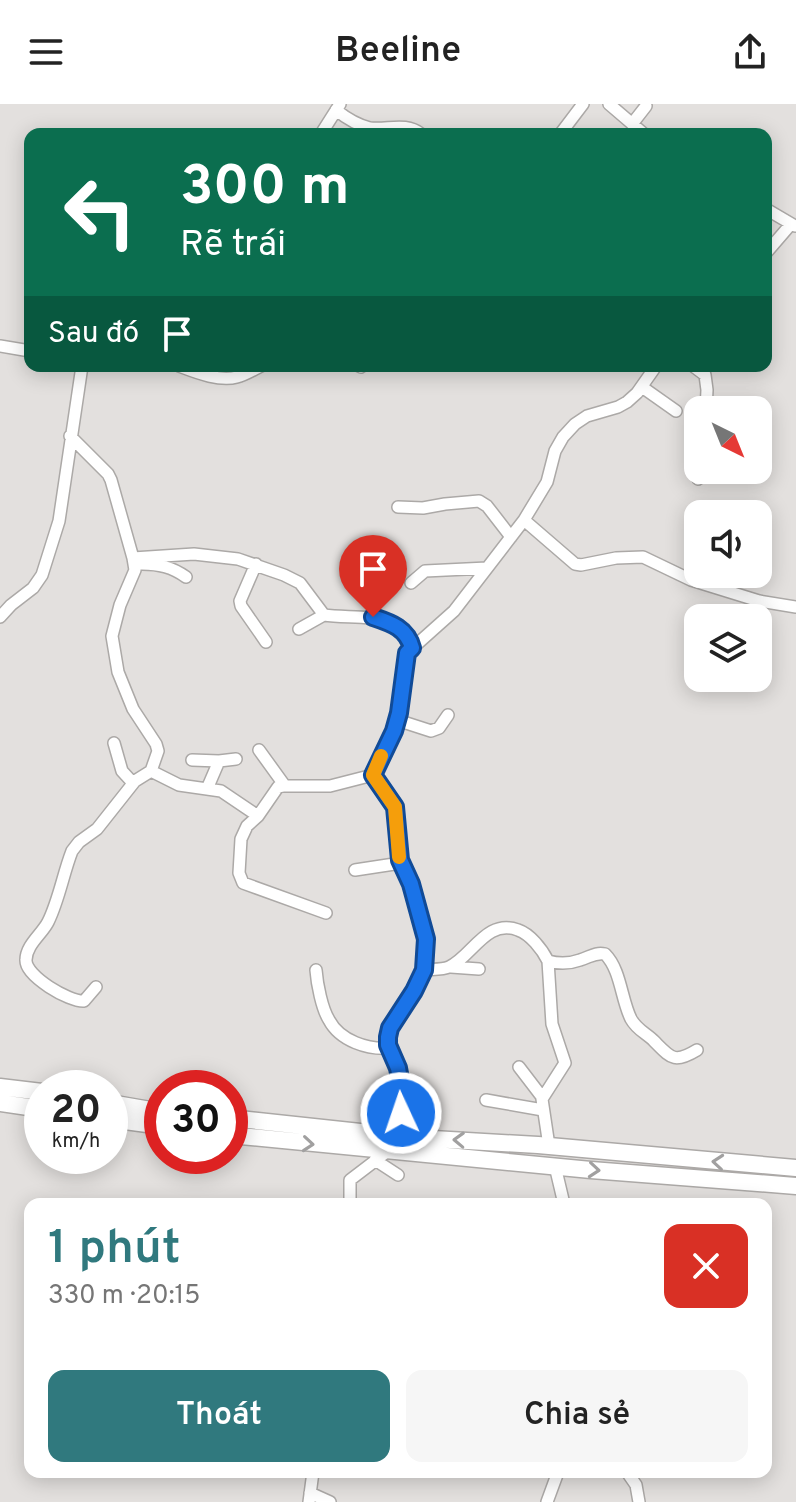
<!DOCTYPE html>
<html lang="vi">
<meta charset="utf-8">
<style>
body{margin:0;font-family:Overpass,sans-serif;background:#f6f6f6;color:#222;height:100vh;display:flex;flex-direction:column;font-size:30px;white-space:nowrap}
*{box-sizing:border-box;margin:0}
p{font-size:26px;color:#767676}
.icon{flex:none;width:44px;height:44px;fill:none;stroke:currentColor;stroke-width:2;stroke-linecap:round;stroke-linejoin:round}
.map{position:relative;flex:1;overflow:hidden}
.side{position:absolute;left:24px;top:1094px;width:748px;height:280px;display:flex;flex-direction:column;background:#fff;border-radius:16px;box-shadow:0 4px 20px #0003}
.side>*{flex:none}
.banner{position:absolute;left:24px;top:24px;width:748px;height:244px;border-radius:16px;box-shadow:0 4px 20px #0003;background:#0b6e4f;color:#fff;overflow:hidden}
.needle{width:52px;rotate:137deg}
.buttons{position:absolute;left:684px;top:292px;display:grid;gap:16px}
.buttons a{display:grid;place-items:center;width:88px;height:88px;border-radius:16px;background:#fff;box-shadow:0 4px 20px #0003;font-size:40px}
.speed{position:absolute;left:24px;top:966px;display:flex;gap:16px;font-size:40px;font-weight:700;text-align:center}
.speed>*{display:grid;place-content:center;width:104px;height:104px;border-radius:50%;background:#fff;box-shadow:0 4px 20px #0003;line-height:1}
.speed small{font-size:20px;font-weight:400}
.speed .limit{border:12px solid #d22;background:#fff;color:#111}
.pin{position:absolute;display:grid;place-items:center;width:68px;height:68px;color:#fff;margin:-82px -34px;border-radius:50% 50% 50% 0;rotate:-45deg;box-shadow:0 0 8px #0007}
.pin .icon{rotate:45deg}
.me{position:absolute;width:88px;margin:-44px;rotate:357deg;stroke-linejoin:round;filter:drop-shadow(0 0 6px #0008)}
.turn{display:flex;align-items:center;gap:28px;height:168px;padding:0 24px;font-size:36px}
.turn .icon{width:104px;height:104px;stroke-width:2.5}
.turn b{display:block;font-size:56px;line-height:68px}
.then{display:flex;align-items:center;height:76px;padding:0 24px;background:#0003;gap:16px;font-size:30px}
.round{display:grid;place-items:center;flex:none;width:84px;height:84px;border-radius:16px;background:#f6f6f6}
.headline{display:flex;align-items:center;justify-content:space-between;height:136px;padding:0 24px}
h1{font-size:48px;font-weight:600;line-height:60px;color:#30797e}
.action{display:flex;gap:16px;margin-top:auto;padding:16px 24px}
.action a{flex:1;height:92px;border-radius:16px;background:#30797e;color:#fff;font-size:32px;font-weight:600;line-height:92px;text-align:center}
.action a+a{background:#f6f6f6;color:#222}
header{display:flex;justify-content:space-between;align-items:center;height:104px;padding:0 24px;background:#fff;font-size:36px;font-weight:600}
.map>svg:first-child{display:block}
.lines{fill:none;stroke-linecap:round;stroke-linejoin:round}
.minor-casing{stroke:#aca9a7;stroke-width:14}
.highway-casing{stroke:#aca9a7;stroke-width:19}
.minor{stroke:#fff;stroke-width:11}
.highway{stroke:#fff;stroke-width:16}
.oneway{stroke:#a1a0a0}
.route-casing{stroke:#114b97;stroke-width:20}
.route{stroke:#1a73e8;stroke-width:14}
.slow{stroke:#f59e0b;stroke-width:14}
</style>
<header><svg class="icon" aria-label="menu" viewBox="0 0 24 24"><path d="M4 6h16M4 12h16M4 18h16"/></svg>Beeline<svg class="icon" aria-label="share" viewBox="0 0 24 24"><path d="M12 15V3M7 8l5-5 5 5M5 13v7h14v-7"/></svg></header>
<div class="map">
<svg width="796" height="1398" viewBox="0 0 796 1398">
<rect width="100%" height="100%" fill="#e3e0de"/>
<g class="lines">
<defs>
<path id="minor" d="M609,0L644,30
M336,6C346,14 357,21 370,24C388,26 406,18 421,30
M632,20L646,2
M561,29L583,0
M321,30L340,0
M766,105L795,122
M766,149L791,120
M0,242L30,247
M179,262C195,268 219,278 237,273C245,271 253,266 261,262
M359,262L361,263
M693,262L705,271L707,286L706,306
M642,283L676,307
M70,332L108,370L111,376L133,454L135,466L120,501L112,532L118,568L133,605L156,640L158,647L151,667L135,677L97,725L79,738L72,747C63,770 59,796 48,818C42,830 26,841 26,856C25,872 69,898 84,897L96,883
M698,375L699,366
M398,403L423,404L445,400L479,397L487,402L511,433
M524,416L575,460L581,461L616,454L643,453L691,476L759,497L796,503
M133,454L194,450L238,455L284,471L300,479L324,511C354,516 403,504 412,544
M142,460C159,460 172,463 186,473
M256,460L240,497L241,502L266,538
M411,479L425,467L487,464
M0,513L11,501L33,484L42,471L59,417L82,262
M299,525L324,511
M397,616L431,627L439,624L448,611
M114,639L122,667L133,679
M259,646L285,682
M192,656L219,657L236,655
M151,667L179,681L221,687L258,712
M207,685L219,657
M355,766L401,759
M326,809L243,779L239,769L241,735L247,722L258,712L278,683L283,682H330L373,671
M548,857C559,860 569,860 580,856C590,853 595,848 605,850C621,866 621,895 631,915C637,926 646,929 654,937C671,954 674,960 697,946
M451,863L479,865
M316,866C317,880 322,905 329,916C340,937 368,946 390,944
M424,866C431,865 442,866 449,863C472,853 486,814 518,826C530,830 542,845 548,857L552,920L565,959L542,995L549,1042
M519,963L542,993
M486,996L543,1006
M396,1032L401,1009L402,986L398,964L388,941V933L390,924L414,887L424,866L426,835L411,780L400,756L397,708L373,671L394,627L399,609L407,549L454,507L524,416L547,378L555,347L563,333L575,320L587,312L618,303L627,298L637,289L656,262
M375,1056L398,1071
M555,1062L564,1100
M350,1100V1076L388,1047
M627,1368L636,1381L639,1398
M310,1389L330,1398
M309,1398L313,1368
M547,1398L558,1368"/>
<path id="highway" d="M0,983L42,988
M0,999L42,1005
M110,999L162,1008
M230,1014L416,1034L538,1041L796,1064
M110,1015L162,1022
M230,1031L591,1066L796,1082"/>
</defs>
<use href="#minor" class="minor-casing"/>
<use href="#highway" class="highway-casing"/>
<use href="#minor" class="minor"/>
<use href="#highway" class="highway"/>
</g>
<defs><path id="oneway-chevron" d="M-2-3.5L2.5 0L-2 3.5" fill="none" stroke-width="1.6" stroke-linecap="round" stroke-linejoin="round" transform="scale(2)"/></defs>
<g class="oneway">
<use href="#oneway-chevron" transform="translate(459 1036) rotate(-178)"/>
<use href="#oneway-chevron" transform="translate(308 1040) rotate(5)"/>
<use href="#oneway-chevron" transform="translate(718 1058) rotate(-175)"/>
<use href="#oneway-chevron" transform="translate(594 1066) rotate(5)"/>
</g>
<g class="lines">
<defs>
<path id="route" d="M373,513C391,519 407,524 412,544L407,549L399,609L394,627L373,671L395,703L400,756L411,780L426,835L424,866L414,887L390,924L388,933V941L398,964L402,986L401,1009"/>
</defs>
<use href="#route" class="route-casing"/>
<use href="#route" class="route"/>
<path class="slow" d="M381,652L373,671L395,703L399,753"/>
</g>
</svg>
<div class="buttons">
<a><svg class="needle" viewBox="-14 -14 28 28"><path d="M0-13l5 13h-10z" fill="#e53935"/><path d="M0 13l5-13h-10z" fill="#767676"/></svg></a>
<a><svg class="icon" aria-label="sound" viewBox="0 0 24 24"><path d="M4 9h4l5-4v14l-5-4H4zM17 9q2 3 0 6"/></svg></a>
<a><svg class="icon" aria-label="layers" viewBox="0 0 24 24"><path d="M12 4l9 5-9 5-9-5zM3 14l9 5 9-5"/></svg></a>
</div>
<div class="speed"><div>20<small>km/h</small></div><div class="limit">30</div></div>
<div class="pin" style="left:373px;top:513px;background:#d93025"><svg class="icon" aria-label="arrive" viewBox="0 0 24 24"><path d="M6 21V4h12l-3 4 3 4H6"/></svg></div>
<svg class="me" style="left:401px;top:1009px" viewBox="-20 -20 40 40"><circle r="17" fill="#1a73e8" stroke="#fff" stroke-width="3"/><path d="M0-11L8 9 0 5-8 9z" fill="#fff"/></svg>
<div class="banner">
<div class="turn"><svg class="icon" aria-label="left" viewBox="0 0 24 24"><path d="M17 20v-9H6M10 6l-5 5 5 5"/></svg><div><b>300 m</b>Rẽ trái</div></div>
<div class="then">Sau đó<svg class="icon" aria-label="arrive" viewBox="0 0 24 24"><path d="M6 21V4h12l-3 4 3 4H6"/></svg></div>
</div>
<section class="side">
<div class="headline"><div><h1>1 phút</h1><p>330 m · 20:15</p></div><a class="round" style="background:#d93025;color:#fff"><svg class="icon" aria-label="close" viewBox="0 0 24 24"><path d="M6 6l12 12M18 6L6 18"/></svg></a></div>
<div class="action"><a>Thoát</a><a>Chia sẻ</a></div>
</section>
</div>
